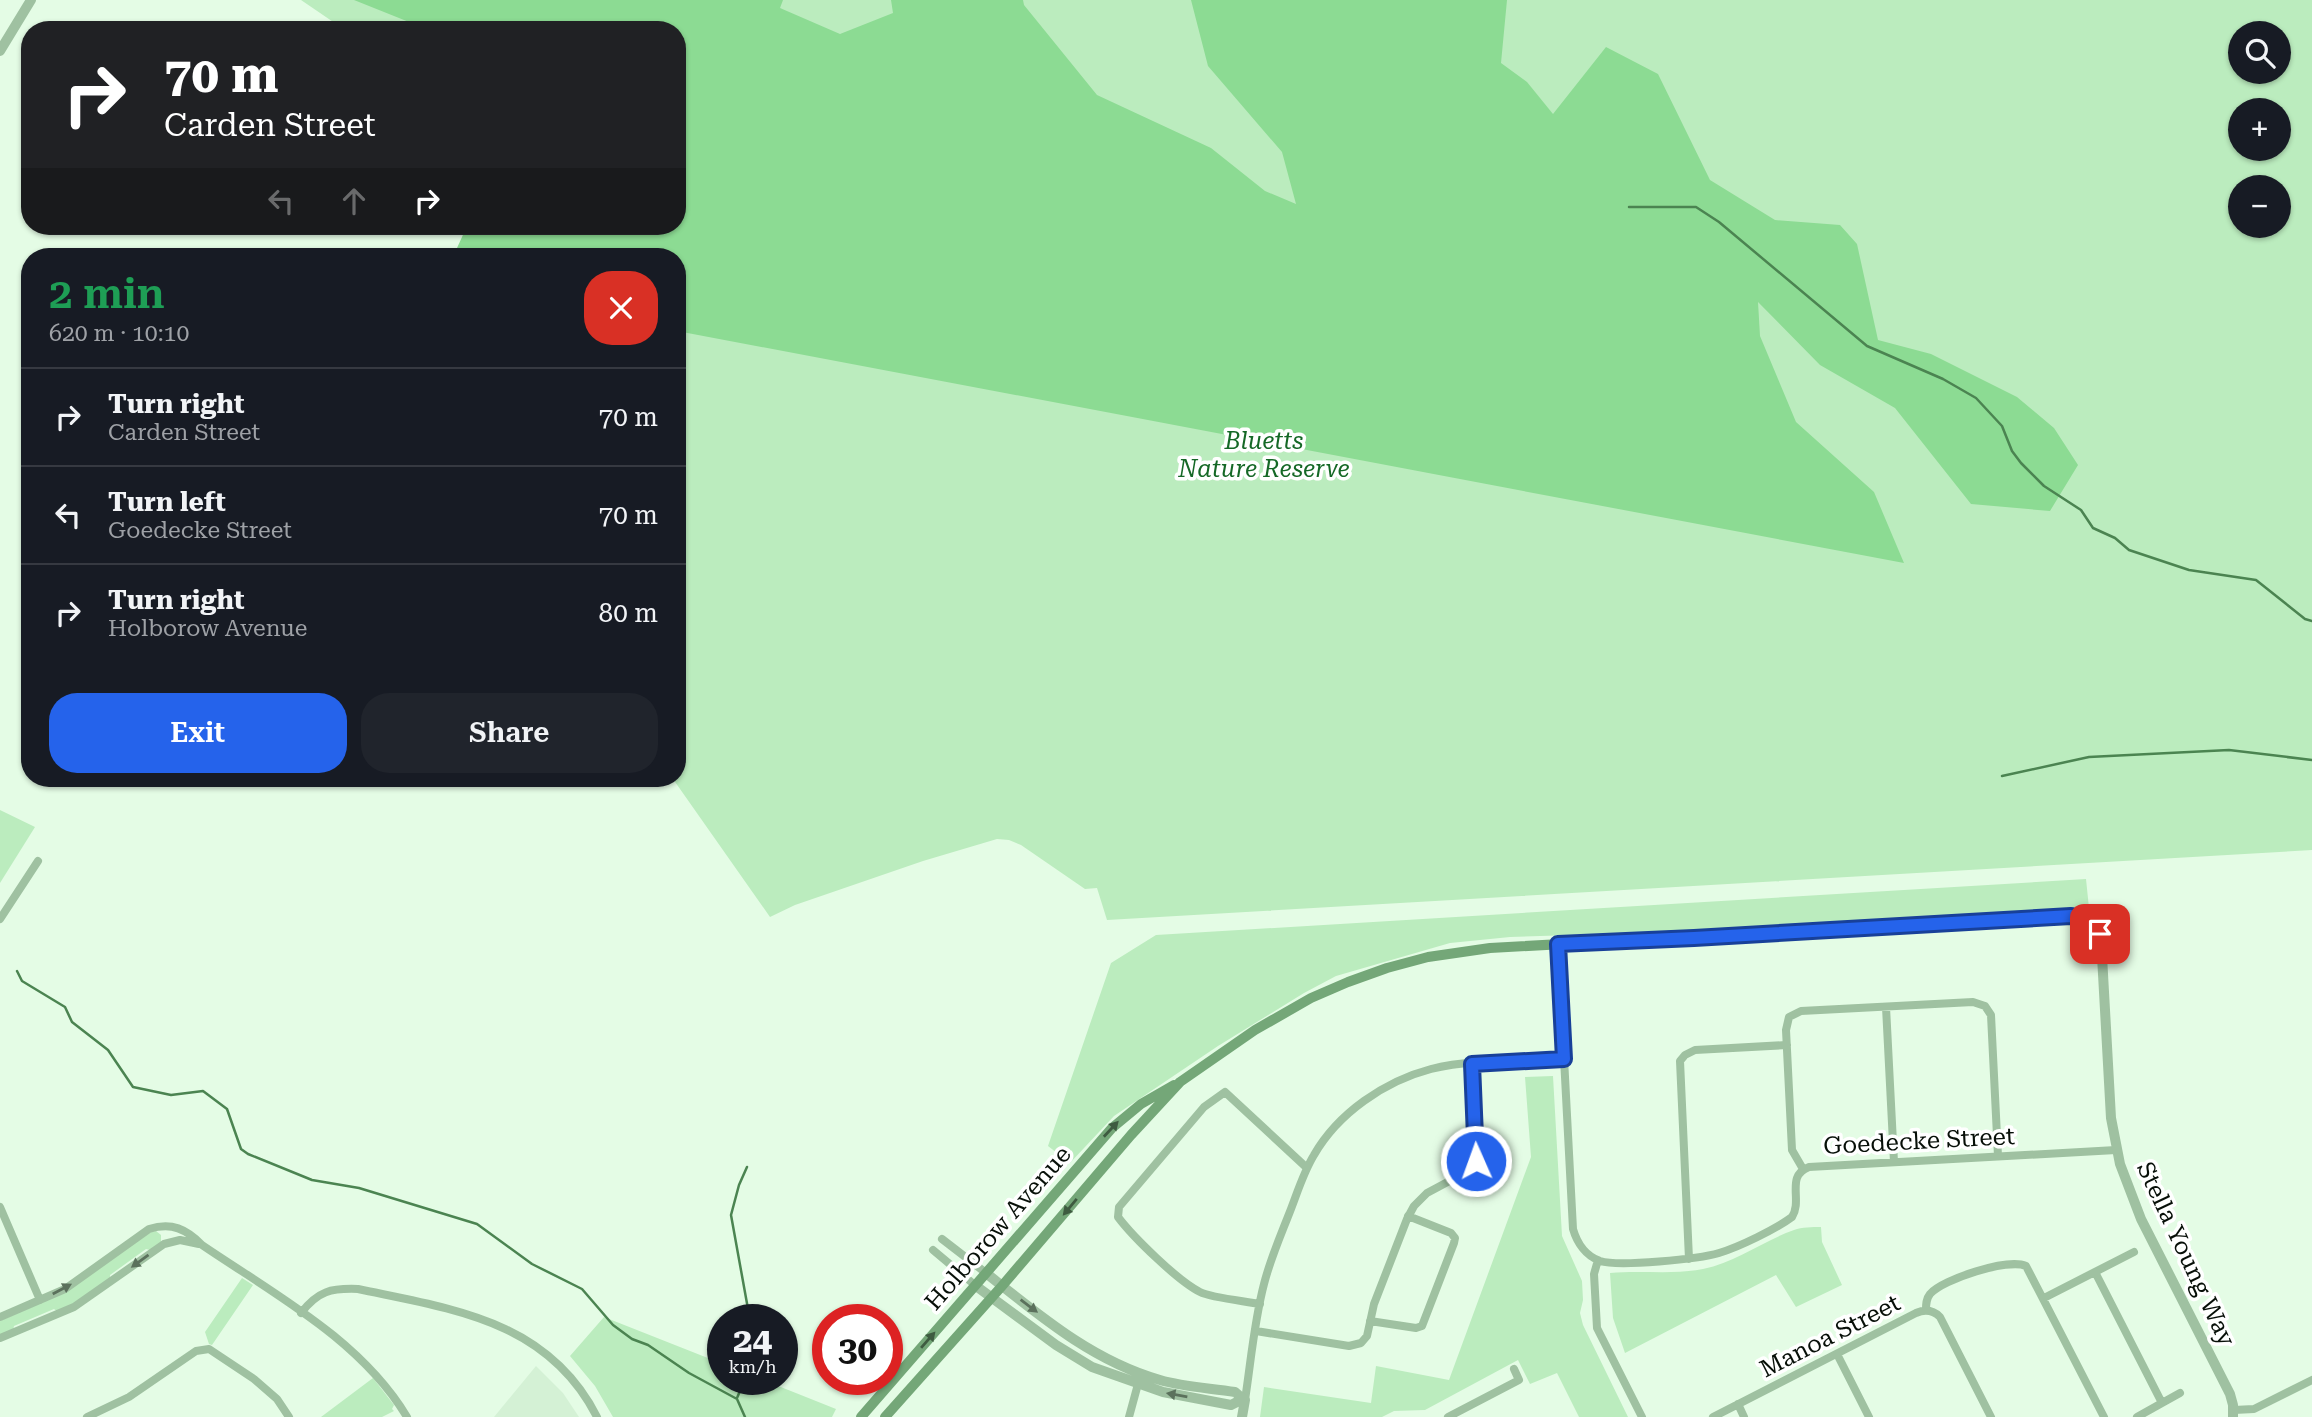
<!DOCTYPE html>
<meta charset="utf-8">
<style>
body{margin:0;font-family:"Roboto Serif",serif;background:#20242c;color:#f1f3f6;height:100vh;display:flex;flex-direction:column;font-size:26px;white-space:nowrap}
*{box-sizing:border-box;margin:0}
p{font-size:23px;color:#9ea1a6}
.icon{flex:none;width:38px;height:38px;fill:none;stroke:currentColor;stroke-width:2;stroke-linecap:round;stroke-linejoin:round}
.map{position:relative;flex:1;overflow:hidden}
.details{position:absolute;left:21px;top:248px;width:665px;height:539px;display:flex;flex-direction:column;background:#171b24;border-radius:28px;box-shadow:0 2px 5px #0004}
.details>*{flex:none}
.banner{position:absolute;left:21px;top:21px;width:665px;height:214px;border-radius:28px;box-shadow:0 2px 5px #0004;background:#202124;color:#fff;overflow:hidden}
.tools{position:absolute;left:2228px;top:21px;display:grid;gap:14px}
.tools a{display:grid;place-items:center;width:63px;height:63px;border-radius:50%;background:#171b24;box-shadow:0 2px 5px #0004;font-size:35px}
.speed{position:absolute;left:707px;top:1304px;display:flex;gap:14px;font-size:35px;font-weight:700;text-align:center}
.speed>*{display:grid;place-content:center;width:91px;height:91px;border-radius:50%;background:#171b24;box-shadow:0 2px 5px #0004;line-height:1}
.speed small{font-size:18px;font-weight:400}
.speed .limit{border:10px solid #d22;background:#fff;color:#111}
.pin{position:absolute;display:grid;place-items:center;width:60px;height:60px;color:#fff;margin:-30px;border-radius:14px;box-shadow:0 4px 10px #0006}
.me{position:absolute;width:77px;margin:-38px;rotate:358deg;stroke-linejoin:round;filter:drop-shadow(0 0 5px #0008)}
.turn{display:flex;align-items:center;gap:24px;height:147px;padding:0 28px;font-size:32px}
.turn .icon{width:91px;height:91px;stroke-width:2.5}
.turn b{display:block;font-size:49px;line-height:60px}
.lanes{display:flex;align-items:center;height:66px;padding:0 28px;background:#0003;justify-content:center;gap:35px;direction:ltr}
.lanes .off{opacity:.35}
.round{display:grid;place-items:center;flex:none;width:74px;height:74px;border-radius:28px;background:#20242c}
.summary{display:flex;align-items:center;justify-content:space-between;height:119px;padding:0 28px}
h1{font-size:42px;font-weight:600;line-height:52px;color:#1e9e55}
.cta{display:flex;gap:14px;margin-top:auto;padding:14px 28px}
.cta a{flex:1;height:80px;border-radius:28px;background:#2563eb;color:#fff;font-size:28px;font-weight:600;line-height:80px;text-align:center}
.cta a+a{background:#20242c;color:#f1f3f6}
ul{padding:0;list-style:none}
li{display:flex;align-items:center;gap:21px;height:98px;padding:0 28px;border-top:2px solid #363941}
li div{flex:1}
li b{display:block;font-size:26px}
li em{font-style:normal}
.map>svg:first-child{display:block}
.built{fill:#d4f1d5}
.green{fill:#bbecbe;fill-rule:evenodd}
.forest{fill:#8cdb93}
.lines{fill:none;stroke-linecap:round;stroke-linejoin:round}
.stream{stroke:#4b8451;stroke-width:2.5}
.minor{stroke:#9fc1a1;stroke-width:8}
.tertiary{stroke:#9fc1a1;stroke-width:10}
.secondary{stroke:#74a778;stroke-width:10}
.oneway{fill:#3e5b40}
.oneway2{fill:#5b715c}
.route-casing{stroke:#184099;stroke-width:18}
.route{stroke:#2563eb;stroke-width:12}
.labels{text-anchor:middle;stroke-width:7;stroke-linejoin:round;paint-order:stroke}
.park-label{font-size:24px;font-style:italic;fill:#156826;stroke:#fff}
.street-label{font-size:24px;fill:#070f08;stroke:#fff}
</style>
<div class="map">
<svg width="2312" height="1417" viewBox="0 0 2312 1417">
<rect width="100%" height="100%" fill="#e4fce5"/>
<path class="built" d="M536,1366L563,1393L579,1417H494Z"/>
<path class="green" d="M301,0H2312V850L1107,920L1097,888L1085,889L1021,845L1009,840L997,839L923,861L795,905L770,917L673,779H677V257H475L677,226V30H345ZM2240,33H2278V72H2240ZM2240,110H2278V149H2240ZM2240,187H2278V226H2240Z
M0,810L35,827L0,883Z
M2086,879L2089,908L1671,932L1510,937L1450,943L1336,976L1304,993L1218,1046L1114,1116L1070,1163L1048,1146L1111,963L1156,935Z
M1553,1076L1562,1236L1582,1281L1583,1300L1580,1313L1583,1325L1628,1417H1579L1557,1373L1530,1384L1518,1360L1425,1410L1394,1411L1382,1417H1260L1264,1387L1371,1403L1376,1366L1449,1380L1531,1157L1525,1077Z
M1821,1227L1822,1242L1842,1285L1796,1307L1776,1275L1625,1353L1613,1318L1610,1273C1641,1270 1673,1275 1703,1269C1736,1262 1763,1241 1794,1230C1802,1227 1812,1227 1821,1227Z
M156,1231L161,1235V1242L150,1250L146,1249L110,1275V1279L89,1295L58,1312L54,1309L14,1326L13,1331L0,1335V1321L54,1297L151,1232Z
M242,1278L253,1285L212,1345L209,1344L205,1332Z
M604,1317L723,1364V1379H761L836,1409L832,1417H613L595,1386L570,1356Z
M373,1378L394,1405L392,1409L394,1411L382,1417H321Z"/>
<path class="forest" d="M354,0H783L780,8L840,34L893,13L891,0H1023L1024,5L1097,95L1211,148L1265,191L1296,204L1282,152L1208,66L1191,0H1507L1501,63L1527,82L1553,114L1606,47L1658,74L1710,180L1775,220L1840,225L1857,244L1878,340L1931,354L2017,397L2054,428L2078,465L2050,511L1971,504L1895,408L1820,365L1758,302L1760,336L1796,422L1874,492L1904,563L677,331V257H462L457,248L467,226H677V30H429Z"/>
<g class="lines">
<path class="stream" d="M1629,207H1696L1719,222L1867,346L1943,379L1976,398L2002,426L2012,451L2021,463L2044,486L2081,510L2093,528L2115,538L2129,550L2189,570L2256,580L2305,619L2312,621
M2002,776L2089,757L2229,750L2312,760
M17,971L22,981L65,1007L72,1022L108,1050L133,1087L171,1095L203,1091L227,1109L241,1149L248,1154L312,1180L359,1188L477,1224L532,1264L582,1289L613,1325L632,1339L648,1345L689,1373L737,1399L745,1417
M747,1167L739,1185L731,1215L750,1320
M737,1398L745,1379"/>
<path class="minor" d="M0,919L38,861
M1558,944L1573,1229C1577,1243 1586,1256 1600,1261C1619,1267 1699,1259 1719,1253C1739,1247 1776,1229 1792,1217C1803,1200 1785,1176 1809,1167L2116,1150
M1886,1007L1894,1162
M1803,1169L1792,1150L1786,1030L1789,1017L1801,1011L1973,1002L1985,1006L1991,1015L1998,1156
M0,1207L40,1300
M942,1239L986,1273
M933,1250L976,1286
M1689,1259L1680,1061L1685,1055L1695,1050L1787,1045
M1598,1260L1594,1274L1597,1328L1642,1417
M2095,1272L2162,1403L2180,1393
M2044,1298L2134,1252
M1260,1304C1245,1301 1212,1298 1200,1292C1178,1281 1133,1237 1118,1217L1119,1207L1204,1107L1225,1092L1307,1168
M1926,1310C1926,1304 1926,1299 1930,1294C1943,1279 2008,1258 2026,1266L2104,1417
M301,1313C318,1291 331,1288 358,1289C452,1309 548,1320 597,1417
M0,1317L65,1289L149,1229C172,1222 186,1229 202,1245C274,1294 361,1340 407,1417
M1370,1321L1416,1328L1422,1326L1454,1243L1455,1238L1451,1233L1408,1216
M1256,1331L1349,1346L1361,1343L1367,1336L1374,1304L1407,1219L1414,1206L1427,1193L1470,1170L1476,1161L1472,1064
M0,1338L74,1307L164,1244L180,1240L199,1244
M1837,1354L1869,1417
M1245,1400C1251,1361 1254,1322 1264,1284C1270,1260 1280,1237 1289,1214C1297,1194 1303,1173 1314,1155C1338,1113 1385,1081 1431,1069C1469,1059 1524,1061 1564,1059
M1738,1404L1744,1417
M2234,1410L2254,1409L2312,1380
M87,1417L129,1397L196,1351L209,1349L254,1379L277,1399L289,1417
M1129,1417L1138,1384
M1448,1417L1519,1380L1514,1369
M1713,1417L1916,1313C1925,1309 1933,1310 1940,1317L1991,1417
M2137,1417L2162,1403"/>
<path class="tertiary" d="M0,51L31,0
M2101,938L2111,1118L2120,1164L2141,1219L2230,1394L2233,1405V1417
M976,1286L1056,1345L1092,1367L1163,1392L1231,1405L1243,1399L1235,1392C1210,1388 1184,1387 1160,1380C1093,1361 1040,1316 986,1273
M1242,1417L1245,1400"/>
<path class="secondary" d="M861,1417L1112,1128L1141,1104L1174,1085
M885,1417L1002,1286L1131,1135L1180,1082L1255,1030L1311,998L1348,982L1387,968L1428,957L1490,948L2071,916C2086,917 2097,923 2101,938"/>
</g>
<defs><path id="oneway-solid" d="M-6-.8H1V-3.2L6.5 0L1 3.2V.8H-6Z" transform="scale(1.75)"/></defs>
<g class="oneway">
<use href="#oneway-solid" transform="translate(1111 1129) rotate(-47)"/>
<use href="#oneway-solid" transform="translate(1070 1207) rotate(130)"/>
<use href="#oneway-solid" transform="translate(928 1340) rotate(-49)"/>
</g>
<g class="oneway2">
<use href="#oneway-solid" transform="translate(140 1261) rotate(144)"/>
<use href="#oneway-solid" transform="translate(62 1289) rotate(-28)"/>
<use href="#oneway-solid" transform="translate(1029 1306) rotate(37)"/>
<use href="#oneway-solid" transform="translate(1177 1395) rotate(-170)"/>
</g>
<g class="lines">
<defs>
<path id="route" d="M1476,1161L1472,1064L1564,1059L1558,944L1694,938L2071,916L2092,922L2100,934"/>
</defs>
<use href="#route" class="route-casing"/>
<use href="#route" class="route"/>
</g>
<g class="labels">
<g class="park-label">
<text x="1264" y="449">Bluetts<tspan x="1264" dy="28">Nature Reserve</tspan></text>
</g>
<g class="street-label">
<text transform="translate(1919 1141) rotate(-3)" y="8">Goedecke Street</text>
<text transform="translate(998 1228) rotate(-49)" y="8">Holborow Avenue</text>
<text transform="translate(2186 1254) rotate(65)" y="8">Stella Young Way</text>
<text transform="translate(1830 1336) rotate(-27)" y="8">Manoa Street</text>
</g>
</g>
</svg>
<div class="tools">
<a><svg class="icon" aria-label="search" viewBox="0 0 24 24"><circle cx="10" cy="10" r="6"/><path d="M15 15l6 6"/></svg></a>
<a>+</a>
<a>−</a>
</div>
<div class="speed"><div>24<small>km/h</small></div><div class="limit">30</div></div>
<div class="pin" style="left:2100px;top:934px;background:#d93025"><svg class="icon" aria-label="arrive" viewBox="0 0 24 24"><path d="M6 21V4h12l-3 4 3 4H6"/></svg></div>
<svg class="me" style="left:1476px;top:1161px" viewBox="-20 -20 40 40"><circle r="17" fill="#2563eb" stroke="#fff" stroke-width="3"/><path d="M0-11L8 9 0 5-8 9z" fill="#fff"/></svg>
<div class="banner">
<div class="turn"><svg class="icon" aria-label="right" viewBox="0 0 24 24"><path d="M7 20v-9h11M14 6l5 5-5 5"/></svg><div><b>70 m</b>Carden Street</div></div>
<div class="lanes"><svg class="icon off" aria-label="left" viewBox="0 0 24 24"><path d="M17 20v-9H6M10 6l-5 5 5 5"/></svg><svg class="icon off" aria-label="ahead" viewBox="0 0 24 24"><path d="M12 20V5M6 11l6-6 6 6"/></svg><svg class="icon" aria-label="right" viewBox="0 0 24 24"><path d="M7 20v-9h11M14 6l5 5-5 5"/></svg></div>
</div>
<section class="details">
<div class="summary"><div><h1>2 min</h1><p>620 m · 10:10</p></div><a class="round" style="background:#d93025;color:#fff"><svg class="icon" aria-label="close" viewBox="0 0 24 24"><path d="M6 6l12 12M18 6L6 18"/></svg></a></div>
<ul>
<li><svg class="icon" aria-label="right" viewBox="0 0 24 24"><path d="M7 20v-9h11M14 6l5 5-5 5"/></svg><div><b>Turn right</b><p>Carden Street</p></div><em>70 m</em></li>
<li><svg class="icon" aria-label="left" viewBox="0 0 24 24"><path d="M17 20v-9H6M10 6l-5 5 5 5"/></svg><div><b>Turn left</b><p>Goedecke Street</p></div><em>70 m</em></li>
<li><svg class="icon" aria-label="right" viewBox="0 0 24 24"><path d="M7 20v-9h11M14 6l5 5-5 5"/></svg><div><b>Turn right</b><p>Holborow Avenue</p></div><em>80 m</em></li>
</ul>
<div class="cta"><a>Exit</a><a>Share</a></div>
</section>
</div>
